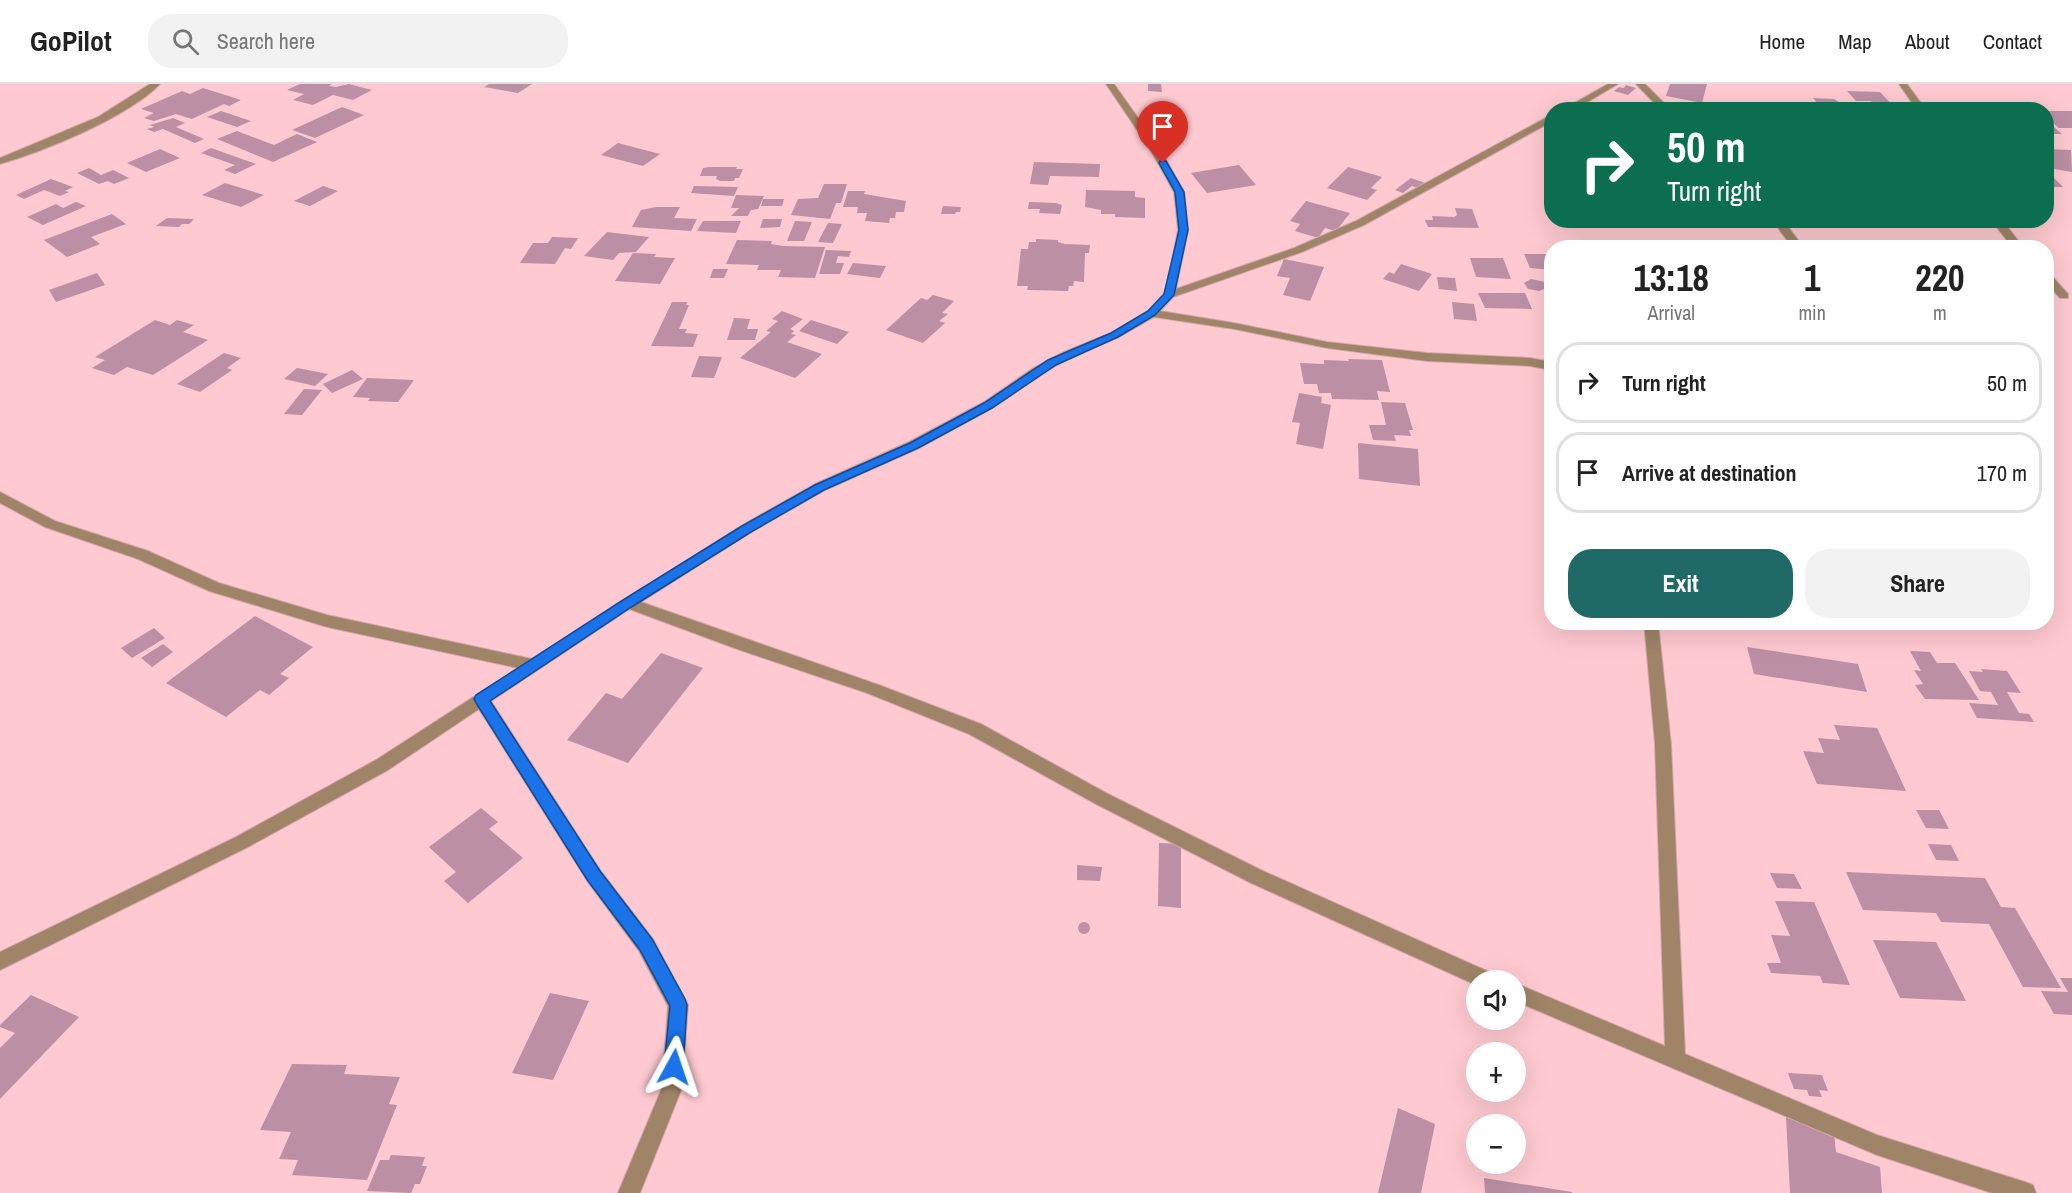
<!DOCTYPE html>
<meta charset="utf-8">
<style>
body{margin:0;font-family:"Archivo Narrow",sans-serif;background:#f2f2f2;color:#222;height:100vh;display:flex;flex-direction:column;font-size:22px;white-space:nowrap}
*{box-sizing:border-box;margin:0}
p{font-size:20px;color:#767676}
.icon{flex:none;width:33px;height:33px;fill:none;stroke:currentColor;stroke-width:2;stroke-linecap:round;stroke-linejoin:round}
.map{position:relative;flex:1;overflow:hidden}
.drawer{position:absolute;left:1544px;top:156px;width:510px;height:390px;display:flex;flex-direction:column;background:#fff;border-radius:24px;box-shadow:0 6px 24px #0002}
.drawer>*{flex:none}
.guide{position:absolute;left:1544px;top:18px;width:510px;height:126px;border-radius:24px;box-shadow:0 6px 24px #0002;background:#0b6e4f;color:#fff;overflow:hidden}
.tools{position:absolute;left:1466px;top:886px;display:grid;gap:12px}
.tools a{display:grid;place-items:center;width:60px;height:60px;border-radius:50%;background:#fff;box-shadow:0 6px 24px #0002;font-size:30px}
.pin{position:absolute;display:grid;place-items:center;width:51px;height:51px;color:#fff;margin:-62px -26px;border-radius:50% 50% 50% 0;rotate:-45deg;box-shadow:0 0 6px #0007}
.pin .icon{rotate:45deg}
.me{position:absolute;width:66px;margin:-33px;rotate:5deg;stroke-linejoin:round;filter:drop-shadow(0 0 4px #0008)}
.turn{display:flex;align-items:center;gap:21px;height:126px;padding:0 24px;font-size:27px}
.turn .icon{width:78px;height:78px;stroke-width:2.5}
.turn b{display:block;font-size:42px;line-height:51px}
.eta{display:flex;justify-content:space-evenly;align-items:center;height:102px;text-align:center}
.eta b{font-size:36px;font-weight:700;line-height:42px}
.cta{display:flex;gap:12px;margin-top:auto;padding:12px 24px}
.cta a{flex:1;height:69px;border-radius:24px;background:#1f6a66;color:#fff;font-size:24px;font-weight:700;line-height:69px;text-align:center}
.cta a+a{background:#f2f2f2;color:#222}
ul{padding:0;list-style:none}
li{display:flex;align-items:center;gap:18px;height:81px;margin:0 12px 9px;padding:0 12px;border:3px solid #e0e0e0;border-radius:24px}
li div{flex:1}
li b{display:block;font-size:22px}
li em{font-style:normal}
header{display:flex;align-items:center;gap:36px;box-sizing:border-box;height:84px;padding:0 30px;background:#fff;border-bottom:2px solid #e0e0e0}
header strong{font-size:28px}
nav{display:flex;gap:33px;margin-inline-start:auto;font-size:21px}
.search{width:420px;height:54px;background:#f2f2f2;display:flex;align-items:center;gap:15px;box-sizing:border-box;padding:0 21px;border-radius:24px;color:#767676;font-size:22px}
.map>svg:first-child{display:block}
.building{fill:#bc8fa4}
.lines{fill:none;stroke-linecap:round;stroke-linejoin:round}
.minor-casing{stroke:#d5a7ad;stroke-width:2}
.minor{fill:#9f8467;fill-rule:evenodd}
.route{fill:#1a73e8;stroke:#114b97;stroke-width:1.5}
</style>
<header>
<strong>GoPilot</strong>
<div class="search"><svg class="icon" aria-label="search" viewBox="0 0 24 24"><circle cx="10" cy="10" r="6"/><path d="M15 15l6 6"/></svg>Search here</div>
<nav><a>Home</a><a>Map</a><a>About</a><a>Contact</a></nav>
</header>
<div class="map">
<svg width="2072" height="1109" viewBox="0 0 2072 1109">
<rect width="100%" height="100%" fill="#fec9d0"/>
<path class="building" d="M300,0H332L329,2L336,3L349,0L372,6L353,16L333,11L313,21L293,16L304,10L287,6Z
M489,0H532L518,9L484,3Z
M1148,0H1161L1162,8L1148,7Z
M1670,0H1707L1702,19L1666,12Z
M1626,1L1636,4L1628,11L1614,7L1619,3L1624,4Z
M203,4L241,16L229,22L224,20L192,35L176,30L154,37L144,34L154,29L141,25L182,7L190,10Z
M1847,7L1880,8L1897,26H1879L1871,17H1856Z
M1813,14L1834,15L1846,22H1839L1842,26H1823Z
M342,23L364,31L315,54L292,46Z
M221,27L251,37L237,43L207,33Z
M2046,27H2072V44H2059L2046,33Z
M173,34L185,39L176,43L204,55L195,59L163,45L154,48L147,45L154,43L150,41Z
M2046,38H2048L2062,50H2046Z
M237,47L274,61L297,50L317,58L273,78L217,55Z
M618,59L660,70L643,82L601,71Z
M211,64L256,80L235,90L224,86L235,81L201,69Z
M160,65L180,74L146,88L127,79Z
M2046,65L2071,66L2072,88L2054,85L2046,79Z
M1034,78L1100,80L1099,93L1050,92L1048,101L1030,100Z
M1239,81L1256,101L1207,109L1191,89Z
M709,83H737L736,85H743L739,94H735L734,97H720L716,95L717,92H700L703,84Z
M1348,83L1382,93L1371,104L1377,106L1367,116L1327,104Z
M89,84L101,91L113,86L129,94L114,100L108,97L99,100L77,89Z
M1411,94L1428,100L1421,105L1412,102L1403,109L1395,106Z
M2046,94H2054L2063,103H2046Z
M51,95L73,103L65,107L69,108L60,112L44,106L24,115L16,111Z
M225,99L264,111L241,123L202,111Z
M824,100H847L841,119H836L830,135L791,131L798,115L818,114Z
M323,102L338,107L310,122L294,117Z
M694,102L738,103L734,112L691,109Z
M1086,106L1135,107V113L1145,114V134L1115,133V130H1101V126L1085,123Z
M848,107H865L864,110L906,117L904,128H896L895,134H890L889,139L865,137L867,129H857L858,123H843Z
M736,111L764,112L758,125L751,126L748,132H731L739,124H731Z
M763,115H784L782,122H761Z
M1306,117L1350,129L1336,147L1325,144L1318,154L1295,147L1300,140L1290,137Z
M76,118L86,122L43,141L27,133L56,120L63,124Z
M1029,118L1056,119L1062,121L1060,130L1039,129L1040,125H1028Z
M943,122L961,123L960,128H956L955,130H941Z
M656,123H680L674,134L697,135L691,147L632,143L641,126Z
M1455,124L1472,125L1479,144L1428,143L1425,136H1433L1432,132L1454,133L1457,131Z
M112,130L126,140L91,153L100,160L67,173L44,156Z
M167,134L194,135L189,140H182L179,143L156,142Z
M763,135H782L780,143L760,144Z
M703,137H741L736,149L697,147Z
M795,137L812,138L804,157H787Z
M828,139L842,140L833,159L818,158Z
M607,148L649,153L636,168L619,169L613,176L584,172Z
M552,153L578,154L571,165L565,164L555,180L520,179L533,159H548Z
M1036,155L1058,156V158L1065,160L1090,161L1089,169H1085L1084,198L1074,197L1073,202H1069L1068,207L1027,206L1028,202H1017L1021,165H1028L1029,158H1036Z
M737,156L772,157L771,160L783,162L825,163L815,194L778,193L781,186H757L759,181L726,180Z
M826,166L851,167L849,173L838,172L836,179H844L840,190H819Z
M633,169L656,170L654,173L675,174L660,200L615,197Z
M1524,170H1548L1551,186L1530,184Z
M1470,174H1503L1511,195L1476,193Z
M1284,175L1324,183L1310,217L1283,211L1290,194L1277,192Z
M853,179L886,182L880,194L847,190Z
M1401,180L1432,190L1419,207L1383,195L1389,188L1394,190Z
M713,185H728L724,194H710Z
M97,189L105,201L56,218L49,206Z
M1437,193L1455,194L1457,207L1439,205Z
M1531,195L1545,198L1547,204L1539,207L1528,205L1524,199Z
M1478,209H1525L1532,225L1485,224Z
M933,211L954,217L942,229L948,230L939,237L945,239L923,259L886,246L921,214L927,216Z
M672,218H687L686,221H689L679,245H687L685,249L698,250L693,263L651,262Z
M1452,218L1474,220L1477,237L1454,235Z
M782,227L803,235L790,245L794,247L791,250L796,251L787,258L822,270L795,294L740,274L771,248L766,247L778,237L772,235Z
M734,234L750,235L747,245H758L755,256H727Z
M155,236L170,241L177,236L194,241L183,248L208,256L153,291L127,283L114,291L92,284L105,276L95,273Z
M811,236L849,248L837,260L799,247Z
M224,269L241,274L227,284L232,286L200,308L177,300Z
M699,272L722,273L714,294L691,293Z
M1348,275L1382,276L1390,308L1377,307L1379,316L1332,315L1331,309H1319L1317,300H1304L1300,279L1324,280V276L1349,277Z
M297,284L328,290L315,302L284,295Z
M352,286L363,295L332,309L323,300Z
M367,294L414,296L398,318L368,317L370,314L353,313Z
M304,305L322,306L302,331L284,330Z
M1299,309L1322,313L1321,319L1331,321L1323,365L1296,360L1300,339L1292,338Z
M1381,318L1405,319L1413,346H1409L1411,352L1394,351L1396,357L1373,356L1369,341H1386Z
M1358,359L1418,365L1420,402L1359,395Z
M255,532L313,563L280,590L289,594L269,611L260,606L226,633L166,599Z
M1924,538H1957L1959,545L1924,540Z
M154,544L165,554L132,574L121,564Z
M163,560L173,568L152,583L141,574Z
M1747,563L1858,580L1867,608L1754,590Z
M1910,567L1930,568L1937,579H1955L1979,616L1925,615L1915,601L1923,600L1914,586L1921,587Z
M661,569L703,584L628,679L567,656L606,609L622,615Z
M1981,585L2007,587L2021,609L2007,608L2019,629L2029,630L2034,638L1977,634L1969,619L1998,621L1991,608L1980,607L1969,587L1983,588Z
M1834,641L1877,644L1906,707L1817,700L1803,667L1824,669L1818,654L1840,656Z
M481,724L498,738L489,745L523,774L468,819L444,797L456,788L429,763Z
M1916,726H1939L1949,745L1926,744Z
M1159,759L1181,760V824L1158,822Z
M1928,760L1951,761L1959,777L1936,776Z
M1077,781L1102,783L1100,797L1077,796Z
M1846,788L1985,794L2001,823L2015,824L2061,904L2023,903L1989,840L1941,838L1936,829L1863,826Z
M1770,789L1794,790L1802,805L1777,804Z
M1775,817L1814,818L1850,901L1823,899L1820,892L1771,889L1767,879H1781L1771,851L1790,852Z
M1078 844a6 6 0 1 1 12 0a6 6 0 1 1-12 0Z
M1873,856L1936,858L1966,917L1900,914Z
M2060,894H2072V931L2054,930L2041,907L2068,908Z
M550,909L589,917L553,996L512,989Z
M31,911L79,933L0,1015V964L15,949L0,943V941Z
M292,980L347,981L344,990L400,993L389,1020L397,1021L367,1096L292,1091L298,1076L279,1075L291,1048L260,1046Z
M1788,989L1822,991L1828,1007L1819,1006L1822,1013L1809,1012L1807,1006L1794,1005Z
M1398,1024L1435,1040L1421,1109H1378Z
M1786,1033L1834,1049L1836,1068L1880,1083L1882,1109H1790Z
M391,1071L425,1073L422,1082H427L420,1100H415L411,1109L367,1107L380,1076H389Z
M1484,1094L1572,1108V1109H1485Z"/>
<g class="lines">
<defs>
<path id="minor" d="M150,0H160C128,33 45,67 0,80V74L98,33Z
M1106,0H1114L1160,65L1184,108L1188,146L1176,205L1294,164L1356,137L1551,31V38L1364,141L1302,168L1173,213L1160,227L1234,239L1327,258L1427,269L1530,274L1551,278V286L1530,282L1427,277L1327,264L1234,245L1154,233L1119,253L1072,272L1040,291L992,324L919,364L825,406L751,448L641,518L879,601L981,640L1108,710L1263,787L1496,891L1498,897H1476V901L1251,799L1096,720L969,650L867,609L737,565L629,525L491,617L600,786L653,855L688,921L682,1004L640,1109H618L662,1004L668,922L639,867L588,798L479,625L388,686L248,763L0,886V868L236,753L376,676L518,584L327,543L209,507L138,475L45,443L0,419V408L55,437L148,467L219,499L327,531L532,575L741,442L815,400L909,358L984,318L1032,285L1064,268L1111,249L1148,227L1164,210L1170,188L1178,146L1174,108L1150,65Z
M1608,0H1618L1574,26H1562Z
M1636,0H1645L1671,26H1661Z
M1899,0H1907L1926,26H1917Z
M1772,136H1783L1804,164H1793Z
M1991,136H2002L2024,164H2013Z
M2046,189L2050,190L2068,210V214H2060L2046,199Z
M1644,538H1658L1671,660L1685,970L1877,1051L2025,1098L2033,1101L2036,1109H1992L1877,1071L1515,917V899L1665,962L1655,660Z"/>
</defs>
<use href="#minor" class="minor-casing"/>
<use href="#minor" class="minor"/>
</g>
<path class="route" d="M1160,77H1166L1184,108L1188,146L1174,211L1155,231L1118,253L1056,281L992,324L918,364L824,406L751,448L633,522L490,617L600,787L652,855L685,915L687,921L683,983L680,989L674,992L667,989L664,983L670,922L640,866L588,797L476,619L474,615L476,611L623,516L742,442L815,401L910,359L984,319L1048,276L1111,249L1148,227L1164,210L1179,146L1175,108L1159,79Z"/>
</svg>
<div class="tools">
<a><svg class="icon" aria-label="sound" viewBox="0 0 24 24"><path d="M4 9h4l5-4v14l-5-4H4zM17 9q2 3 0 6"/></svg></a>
<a>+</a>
<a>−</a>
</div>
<div class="pin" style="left:1163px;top:79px;background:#d93025"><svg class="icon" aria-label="arrive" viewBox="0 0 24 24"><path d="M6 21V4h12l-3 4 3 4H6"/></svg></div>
<svg class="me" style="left:674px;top:983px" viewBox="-20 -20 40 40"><path d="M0-17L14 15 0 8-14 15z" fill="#1a73e8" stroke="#fff" stroke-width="4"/></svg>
<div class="guide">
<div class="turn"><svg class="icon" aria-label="right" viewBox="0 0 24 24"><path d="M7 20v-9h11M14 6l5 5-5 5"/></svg><div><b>50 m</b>Turn right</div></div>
</div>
<section class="drawer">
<div class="eta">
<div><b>13:18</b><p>Arrival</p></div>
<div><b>1</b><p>min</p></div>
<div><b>220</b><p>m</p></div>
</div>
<ul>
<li><svg class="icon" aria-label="right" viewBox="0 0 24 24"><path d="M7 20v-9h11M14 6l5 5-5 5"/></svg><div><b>Turn right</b></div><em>50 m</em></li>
<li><svg class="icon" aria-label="arrive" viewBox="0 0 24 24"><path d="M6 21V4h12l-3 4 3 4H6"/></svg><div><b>Arrive at destination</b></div><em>170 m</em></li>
</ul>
<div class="cta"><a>Exit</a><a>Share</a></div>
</section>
</div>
